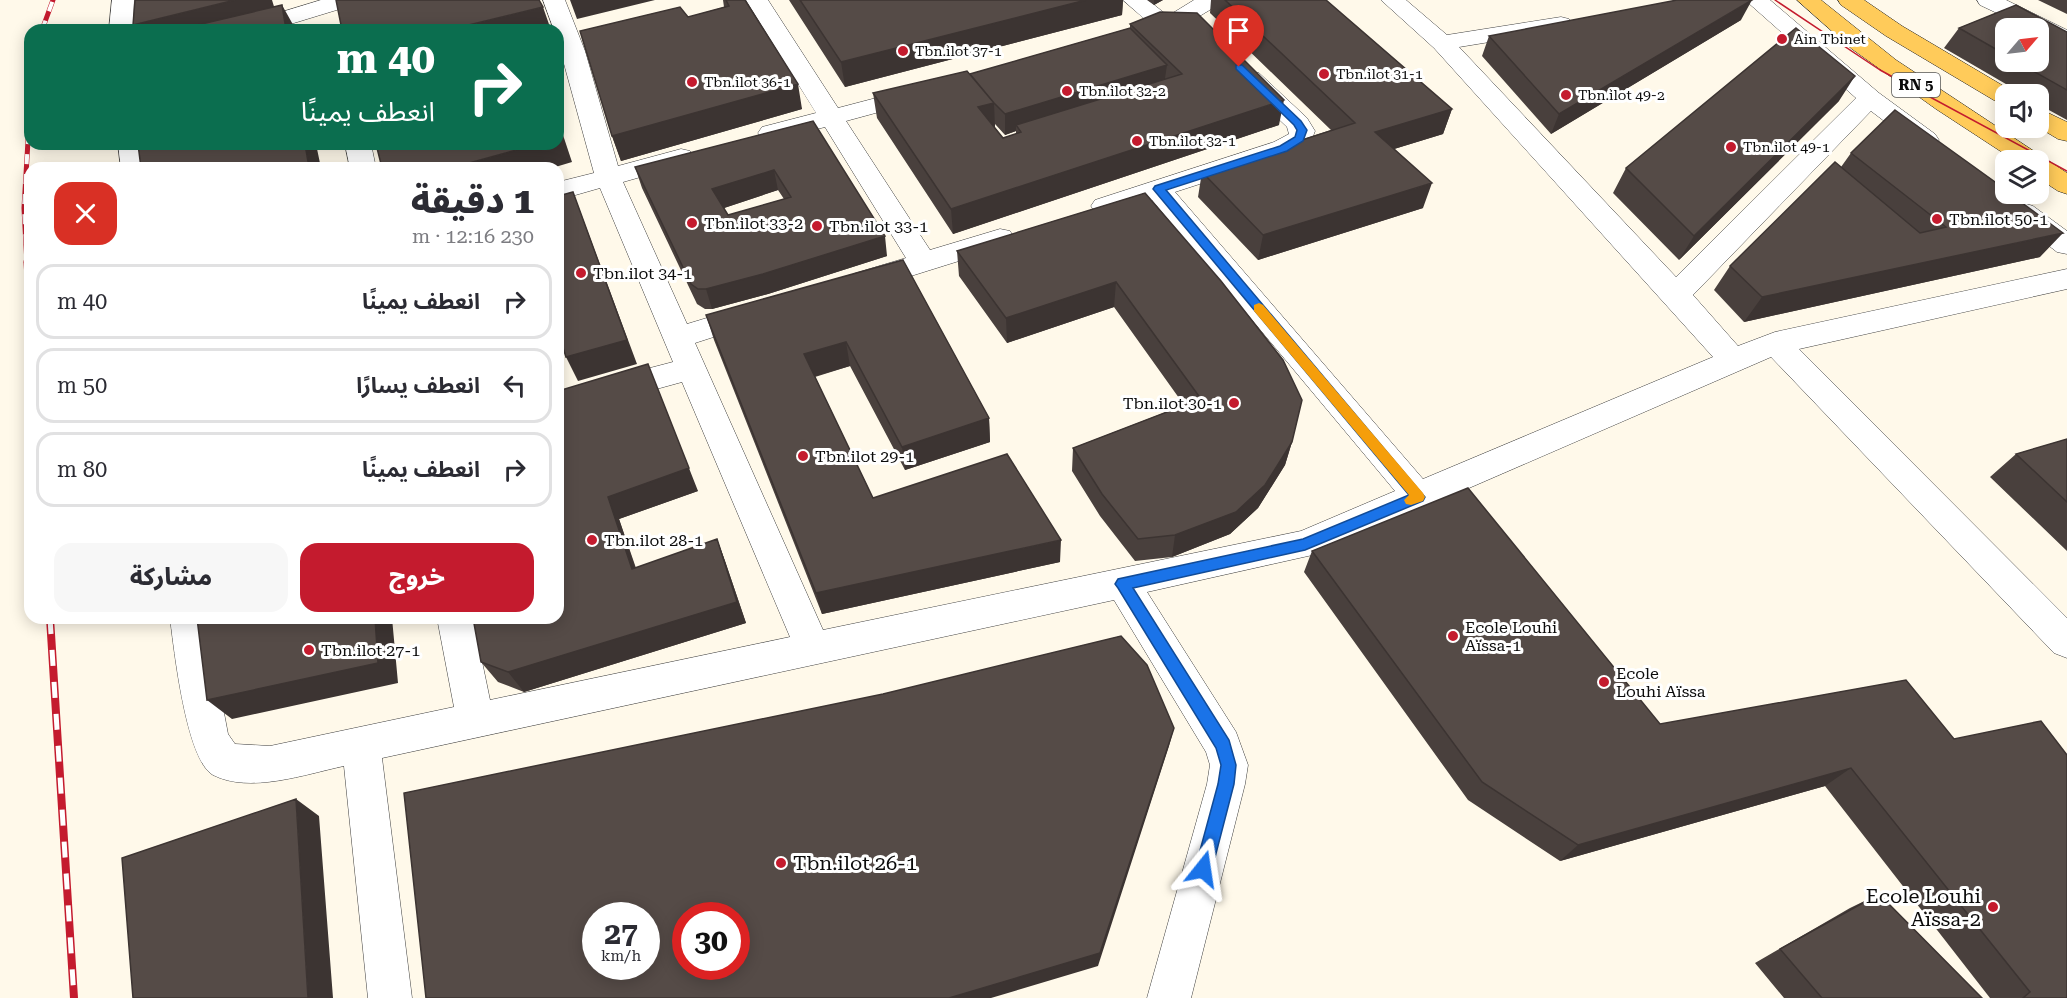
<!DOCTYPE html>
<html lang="ar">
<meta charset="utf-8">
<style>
body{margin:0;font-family:"Roboto Serif","Noto Sans Arabic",serif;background:#f7f7f7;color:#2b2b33;direction:rtl;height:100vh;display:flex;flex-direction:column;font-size:22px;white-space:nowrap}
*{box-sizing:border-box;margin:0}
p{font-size:20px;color:#7c7c81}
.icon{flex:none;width:33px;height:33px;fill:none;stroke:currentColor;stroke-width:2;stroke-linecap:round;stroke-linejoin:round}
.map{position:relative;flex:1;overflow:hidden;direction:ltr}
.side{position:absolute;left:24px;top:162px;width:540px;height:462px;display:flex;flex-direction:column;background:#fff;border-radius:18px;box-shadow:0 3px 15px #0003;direction:rtl}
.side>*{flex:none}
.hud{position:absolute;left:24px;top:24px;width:540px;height:126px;border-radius:18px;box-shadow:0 3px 15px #0003;direction:rtl;background:#0b6e4f;color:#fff;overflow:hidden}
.needle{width:39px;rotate:62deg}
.controls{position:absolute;left:1995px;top:18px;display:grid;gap:12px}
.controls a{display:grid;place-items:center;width:54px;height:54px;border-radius:12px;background:#fff;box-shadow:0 3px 15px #0003;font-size:30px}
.speed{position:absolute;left:582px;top:902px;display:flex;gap:12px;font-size:30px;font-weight:700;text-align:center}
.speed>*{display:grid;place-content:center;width:78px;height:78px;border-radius:50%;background:#fff;box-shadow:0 3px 15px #0003;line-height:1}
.speed small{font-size:15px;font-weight:400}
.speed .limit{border:9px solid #d22;background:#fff;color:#111}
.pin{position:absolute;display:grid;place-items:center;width:51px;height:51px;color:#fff;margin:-62px -26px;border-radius:50% 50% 50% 0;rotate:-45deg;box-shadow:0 0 6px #0007}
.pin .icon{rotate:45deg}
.me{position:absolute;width:66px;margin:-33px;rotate:15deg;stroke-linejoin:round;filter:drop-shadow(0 0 4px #0008)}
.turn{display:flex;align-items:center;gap:21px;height:126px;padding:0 30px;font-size:27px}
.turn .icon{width:78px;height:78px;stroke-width:2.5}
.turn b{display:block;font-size:42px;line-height:51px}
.round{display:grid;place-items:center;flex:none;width:63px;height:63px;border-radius:18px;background:#f7f7f7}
.headline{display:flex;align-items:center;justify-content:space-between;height:102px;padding:0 30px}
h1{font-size:36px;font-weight:800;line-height:45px}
.button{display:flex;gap:12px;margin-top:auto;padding:12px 30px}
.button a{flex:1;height:69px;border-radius:18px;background:#c41b2e;color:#fff;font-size:24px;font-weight:800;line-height:69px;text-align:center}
.button a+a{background:#f7f7f7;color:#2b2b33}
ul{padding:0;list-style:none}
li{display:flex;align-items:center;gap:18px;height:75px;margin:0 12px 9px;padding:0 18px;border:3px solid #e1e1e2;border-radius:18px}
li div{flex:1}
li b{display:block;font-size:22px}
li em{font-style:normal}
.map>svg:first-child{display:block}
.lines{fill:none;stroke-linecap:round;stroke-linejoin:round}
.minor-casing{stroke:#3e3e3e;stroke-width:1}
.primary-casing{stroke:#1c1c1c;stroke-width:1}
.minor{fill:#fff;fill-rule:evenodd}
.primary{fill:#ffcb5a;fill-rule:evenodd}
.tram{stroke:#c41b2e;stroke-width:1.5}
.rail-far2-casing{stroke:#c41b2e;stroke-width:5}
.rail-far1-casing{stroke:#c41b2e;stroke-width:7}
.rail-casing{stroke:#c41b2e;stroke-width:8}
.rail-far2{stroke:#fff;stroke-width:4;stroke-dasharray:10;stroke-linecap:butt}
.rail-far1{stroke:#fff;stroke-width:4.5;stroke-dasharray:13;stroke-linecap:butt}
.rail{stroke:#fff;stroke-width:5;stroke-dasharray:16;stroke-linecap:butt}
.wall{fill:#49403d;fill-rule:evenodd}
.shaded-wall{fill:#3c3432}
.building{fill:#554b47;stroke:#3c3432;stroke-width:1.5;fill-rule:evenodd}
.route{fill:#1a73e8;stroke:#114b97;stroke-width:1.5}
.slow{fill:#f59e0b}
.poi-dot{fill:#c41b2e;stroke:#fff;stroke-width:2}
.labels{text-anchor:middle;stroke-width:6;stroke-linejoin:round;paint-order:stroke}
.far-poi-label{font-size:14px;fill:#0b0b0b;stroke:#fff;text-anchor:start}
.shield{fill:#fff;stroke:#545454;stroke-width:1.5}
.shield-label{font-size:15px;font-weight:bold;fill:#0b0b0b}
.poi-label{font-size:16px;fill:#0b0b0b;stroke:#fff;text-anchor:start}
.near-poi-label{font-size:20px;fill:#0b0b0b;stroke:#fff;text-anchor:start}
</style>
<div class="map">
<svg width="2067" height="998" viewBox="0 0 2067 998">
<rect width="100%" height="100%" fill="#fff9ea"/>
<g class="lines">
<defs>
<path id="minor" d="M112,0H134L133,30H109Z
M321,0H356L353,5L271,30H235L239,25Z
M543,0H565L585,51L618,166L681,149L690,151L694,157L690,163L623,182L687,324L753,304L763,307L768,314L763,321L695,343L823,630L1301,531L1395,491L1152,200L1104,215L1095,212L1091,206L1095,200L1274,142L1289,134L1287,127L1241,83L1238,78L1241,73L1250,71L1259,73L1307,118L1315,131C1311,144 1303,147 1292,154L1175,192L1423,479L1713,357L1434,48L1381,0H1406L1447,35L1561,17L1569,19L1573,24L1569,29L1459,47L1676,277L1856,98L1745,0H1770L1879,93L1935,134L1939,140L1935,146L1926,148L1917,146L1871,111L1693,295L1738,346L1775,332L2067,269V289L1799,349L2067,618V658L2054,653L1771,357L1317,554L1147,592L1236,732L1248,765L1245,784L1191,998H1147L1207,784L1210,765L1206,752L1114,600L382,758L412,998H368L344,766C306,774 250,794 213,775C186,760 174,649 170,618H206L228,734L235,744L270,746L454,707L437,618H473L490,700L790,637L682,382L558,416V392L673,362L600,188L558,200V182L594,173L558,42V30H554Z
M746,0H768L838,108L918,87L927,89L930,94L927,99L846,121L930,250L1000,229L1010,231L1014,238L1010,245L863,291L853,288L849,281L853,274L906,258L825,127L771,141L762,139L758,133L762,127L816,113Z
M1123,0H1148L1168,16L1194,0H1221L1218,5L1188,23L1200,26L1204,31L1200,36C1193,38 1158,35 1151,33L1147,28L1150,24Z
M1977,0H2006L2067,30V46L2038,34V28H2028L1980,5Z
M118,144H144L147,168H121Z
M345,144H371L376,168H350Z
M2023,203L2033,206L2067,231V254L2057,252L2013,218L2010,212L2013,206Z"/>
<path id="primary" d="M1797,0H1821L1896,60L2067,173V194L2058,191L2038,178V160H2014L1936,109L1852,49Z
M1838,0H1864L1902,26L2017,94H2006V104L1997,102L1886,36L1841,5Z
M2038,108L2067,122V141L2058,139L2038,127Z"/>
</defs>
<use href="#minor" class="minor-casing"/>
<use href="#primary" class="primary-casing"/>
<use href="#minor" class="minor"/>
<use href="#primary" class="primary"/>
<path class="tram" d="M1775,0L1880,70L2067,171"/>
<defs>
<path id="rail-far2" d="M42,30L53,0
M27,264L24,208L30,107"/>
<path id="rail-far1" d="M27,262L30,306"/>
<path id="rail" d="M50,618L74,998"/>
</defs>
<use href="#rail-far2" class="rail-far2-casing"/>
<use href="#rail-far1" class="rail-far1-casing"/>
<use href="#rail" class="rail-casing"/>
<use href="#rail-far2" class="rail-far2"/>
<use href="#rail-far1" class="rail-far1"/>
<use href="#rail" class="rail"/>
</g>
<path class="wall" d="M723,0H745L802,109L621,161L612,136L688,17L724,7Z
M789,0H1123L1122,15L845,87Z
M1147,0H1163L1154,5Z
M1211,0H1326L1452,109L1443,134L1394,149L1423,208L1258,260L1198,197L1202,172L1331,130L1210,13Z
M2038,0H2067V14Z
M2016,5L2067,32V120L2038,104V94H2023L1944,48L1959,28ZM2006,28H2038V62H2006Z
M1741,20L1551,134L1482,56L1489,36Z
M1130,24L1279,125L953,234L877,118L873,93L970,74L1130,28ZM995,124L1005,135L1016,131V134L1003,138L995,128Z
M1839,101L1679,260L1613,193L1626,168Z
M813,121L887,256L768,294L712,309H705L697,304L642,188L635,167ZM778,190L784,199L728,215L724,208Z
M1851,153L2040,257L1744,322L1714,290L1730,266L1841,167Z
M1145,193L1292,442L1285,465L1258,508L1230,534L1172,557L1135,561L1100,516L1072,471L1073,448L1184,405L1114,307L1007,343L959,276L957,251Z
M903,260L989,418L990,442L905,470L850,366L815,377L873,498L1060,562L822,614L714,340L706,315Z
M558,391L698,491L619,519L636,568L717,539L725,561L746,623L524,692L498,682L481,662Z
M2067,439V551L1990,477L2016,454Z
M1312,551L1660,724L1954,739L2067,998H1990L1825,786L1560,861L1468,800L1304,572Z
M1879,894L1982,998H1784L1755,963L1850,908Z"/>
<path class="shaded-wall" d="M235,0H272L276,13L209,30H137L133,25Z
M570,0H655L577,19Z
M1086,0H1123L1122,15L845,87L841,62Z
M1154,0H1163L1154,5Z
M1752,0L1741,20L1551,134L1559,114Z
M282,5L296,30H286Z
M543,7L551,30H448Z
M1167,65L1164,85L1016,125V131L1005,135V114Z
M1855,76L1839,101L1679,260L1694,236Z
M798,84L802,109L621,161L612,136Z
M1284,100L1279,125L953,234L951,209Z
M994,103L995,128L978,107Z
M1452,109L1443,134L1368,157L1375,132Z
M558,120L572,162L552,168H451L538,144H558Z
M305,144H316L321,168H309Z
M774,170L778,190L718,210L712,189Z
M1432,183L1423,208L1258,260L1263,235Z
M573,192L637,364L578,381L566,357Z
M2063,233L2040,257L1744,322L1762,297Z
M885,236L887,256L768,294L712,309L706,289Z
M1116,282L1114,307L1007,343L1006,318Z
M846,342L850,366L809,378L804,354Z
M648,364L698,491L619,519L643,591L632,569L608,497Z
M989,418L990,442L905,470L902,447Z
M1292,442L1285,465L1258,508L1230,534L1172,557L1175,535Z
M717,539L725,561L746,623L524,692L508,672Z
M1061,540L1060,562L822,614L816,593Z
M375,618H392L398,683L232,719L207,700Z
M1174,728L1169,746L1098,966L991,998H949Z
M1851,768L1825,786L1560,861L1578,845Z
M296,799L319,816L333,998H308Z"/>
<path class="building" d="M135,0H235L133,25Z
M336,0H539L543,7L448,30H342Z
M726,0H745L798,84L612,136L580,31L680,7L688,17L729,6Z
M800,0H1086L841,62Z
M1225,0H1326L1452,109L1375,132L1432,183L1263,235L1202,172L1355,123Z
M1677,0H1752L1559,114L1489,36Z
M282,5L286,30H176Z
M2016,5L2067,32V90L2017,62H2038V28H2006V55L1959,28Z
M1160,12L1197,13L1284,100L951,209L873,93L967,71L994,103L978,107L1003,138L1021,132L1016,125L1182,74L1130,24Z
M1130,28L1167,65L1005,114L994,103L970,74Z
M1796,28L1855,76L1694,236L1626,168Z
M1895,110L2006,190V194H2010L2063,233L1762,297L1730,266L1835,162L1920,233L1946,227L1851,153Z
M813,121L885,236L763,274L706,289H698L691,284L635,167ZM774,170L791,197L728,215L712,189Z
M558,125L562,137L558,139Z
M138,144H305L309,168H141Z
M376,144H538L451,168H382Z
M573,192L627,340L566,357L558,332V196Z
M1145,193L1221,281L1283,360L1302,400L1292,442L1265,485L1236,512L1175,535L1138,539L1102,494L1073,448L1201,399L1116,282L1006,318L957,251Z
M903,260L989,418L902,447L846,342L804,354L873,498L1007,454L1061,540L816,593L706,315Z
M648,364L689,468L608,497L632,569L717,539L737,602L508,672L481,662L473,618H558V391Z
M2067,439V502L2016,454Z
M1468,488L1660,724L1906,680L1954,739L2041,721L2067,755V998H2023L2030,992L1851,768L1578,845L1482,782L1312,551Z
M197,618H375L378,663L207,700Z
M1121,636L1147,665L1174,728L1100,953L949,998H426L404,793L883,694ZM596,915H646V966H596ZM686,915H736V966H686Z
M296,799L308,998H133L122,858Z
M1879,894L1982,998H1822L1780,949Z"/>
<path class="route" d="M1236,65H1242L1301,121L1307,130L1303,141L1287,151L1166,190L1425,497L1423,501L1305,550L1133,588L1229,740L1236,765L1234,784L1212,869L1209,875L1203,878L1197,875L1195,869L1218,784L1221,765L1216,748L1118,588L1115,584L1118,579L1303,539L1409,495L1153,189L1155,186L1280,146L1295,137L1297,130L1294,125L1236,69Z"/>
<path class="slow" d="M1259,303L1263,305L1423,493L1425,497L1423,501L1411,505L1406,504L1404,500L1409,495L1254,311V305Z"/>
<g class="poi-dot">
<circle cx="1782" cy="39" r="6"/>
<circle cx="903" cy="51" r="6"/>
<circle cx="1324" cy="74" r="6"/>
<circle cx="692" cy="82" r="6"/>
<circle cx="1067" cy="91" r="6"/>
<circle cx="1566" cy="95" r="6"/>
<circle cx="1137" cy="141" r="6"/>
<circle cx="1731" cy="147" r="6"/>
<circle cx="1937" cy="219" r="6"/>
<circle cx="692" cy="223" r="6"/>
<circle cx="817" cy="226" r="6"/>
<circle cx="581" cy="273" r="6"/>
<circle cx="1234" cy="403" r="6"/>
<circle cx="803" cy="456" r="6"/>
<circle cx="592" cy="540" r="6"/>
<circle cx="1453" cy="636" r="6"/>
<circle cx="309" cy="650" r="6"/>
<circle cx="1604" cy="682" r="6"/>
<circle cx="781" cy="863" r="6"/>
<circle cx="1993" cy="907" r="6"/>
</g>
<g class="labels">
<g class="far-poi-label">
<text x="1794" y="44">Ain Tbinet</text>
<text x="915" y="56">Tbn.ilot 37-1</text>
<text x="1336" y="79">Tbn.ilot 31-1</text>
<text x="704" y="87">Tbn.ilot 36-1</text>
<text x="1079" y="96">Tbn.ilot 32-2</text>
<text x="1578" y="100">Tbn.ilot 49-2</text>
<text x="1149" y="146">Tbn.ilot 32-1</text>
<text x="1743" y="152">Tbn.ilot 49-1</text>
</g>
<rect class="shield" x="1892" y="73" width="48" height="24" rx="4.5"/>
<g class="shield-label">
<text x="1916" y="90">RN 5</text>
</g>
<g class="poi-label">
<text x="1949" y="225">Tbn.ilot 50-1</text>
<text x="704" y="229">Tbn.ilot 33-2</text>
<text x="829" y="232">Tbn.ilot 33-1</text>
<text x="593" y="279">Tbn.ilot 34-1</text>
<text x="1222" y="409" text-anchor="end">Tbn.ilot 30-1</text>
<text x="815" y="462">Tbn.ilot 29-1</text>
<text x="604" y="546">Tbn.ilot 28-1</text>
<text x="1465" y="633">Ecole Louhi<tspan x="1465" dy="18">Aïssa-1</tspan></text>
<text x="321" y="656">Tbn.ilot 27-1</text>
<text x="1616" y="679">Ecole<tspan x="1616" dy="18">Louhi Aïssa</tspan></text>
</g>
<g class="near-poi-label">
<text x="793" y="870">Tbn.ilot 26-1</text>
<text x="1981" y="903" text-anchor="end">Ecole Louhi<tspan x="1981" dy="23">Aïssa-2</tspan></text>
</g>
</g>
</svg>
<div class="controls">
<a><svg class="needle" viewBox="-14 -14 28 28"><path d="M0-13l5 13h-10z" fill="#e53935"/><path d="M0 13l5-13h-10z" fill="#7c7c81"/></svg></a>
<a><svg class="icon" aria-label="sound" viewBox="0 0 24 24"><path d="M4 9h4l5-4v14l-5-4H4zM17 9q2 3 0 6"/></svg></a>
<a><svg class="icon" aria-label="layers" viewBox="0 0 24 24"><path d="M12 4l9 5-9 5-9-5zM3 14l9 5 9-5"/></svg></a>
</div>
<div class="speed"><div>27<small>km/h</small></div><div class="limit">30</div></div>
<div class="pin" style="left:1239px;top:67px;background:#d93025"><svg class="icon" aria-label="arrive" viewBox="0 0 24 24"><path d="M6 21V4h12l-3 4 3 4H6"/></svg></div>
<svg class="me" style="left:1203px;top:869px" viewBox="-20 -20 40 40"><path d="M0-17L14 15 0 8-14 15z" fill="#1a73e8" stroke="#fff" stroke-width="4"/></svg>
<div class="hud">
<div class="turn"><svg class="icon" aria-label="right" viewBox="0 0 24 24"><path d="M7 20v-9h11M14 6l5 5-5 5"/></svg><div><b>40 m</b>انعطف يمينًا</div></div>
</div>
<section class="side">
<div class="headline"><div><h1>1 دقيقة</h1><p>230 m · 12:16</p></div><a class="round" style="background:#d93025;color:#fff"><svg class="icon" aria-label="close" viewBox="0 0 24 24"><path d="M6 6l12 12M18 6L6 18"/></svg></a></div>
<ul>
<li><svg class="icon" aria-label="right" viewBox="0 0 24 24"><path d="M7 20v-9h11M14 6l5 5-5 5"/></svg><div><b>انعطف يمينًا</b></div><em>40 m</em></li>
<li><svg class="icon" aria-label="left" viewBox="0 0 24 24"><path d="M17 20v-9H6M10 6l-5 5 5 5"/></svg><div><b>انعطف يسارًا</b></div><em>50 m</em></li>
<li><svg class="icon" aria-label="right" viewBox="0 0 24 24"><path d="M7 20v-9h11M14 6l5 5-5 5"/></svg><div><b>انعطف يمينًا</b></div><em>80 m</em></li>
</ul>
<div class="button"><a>خروج</a><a>مشاركة</a></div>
</section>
</div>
